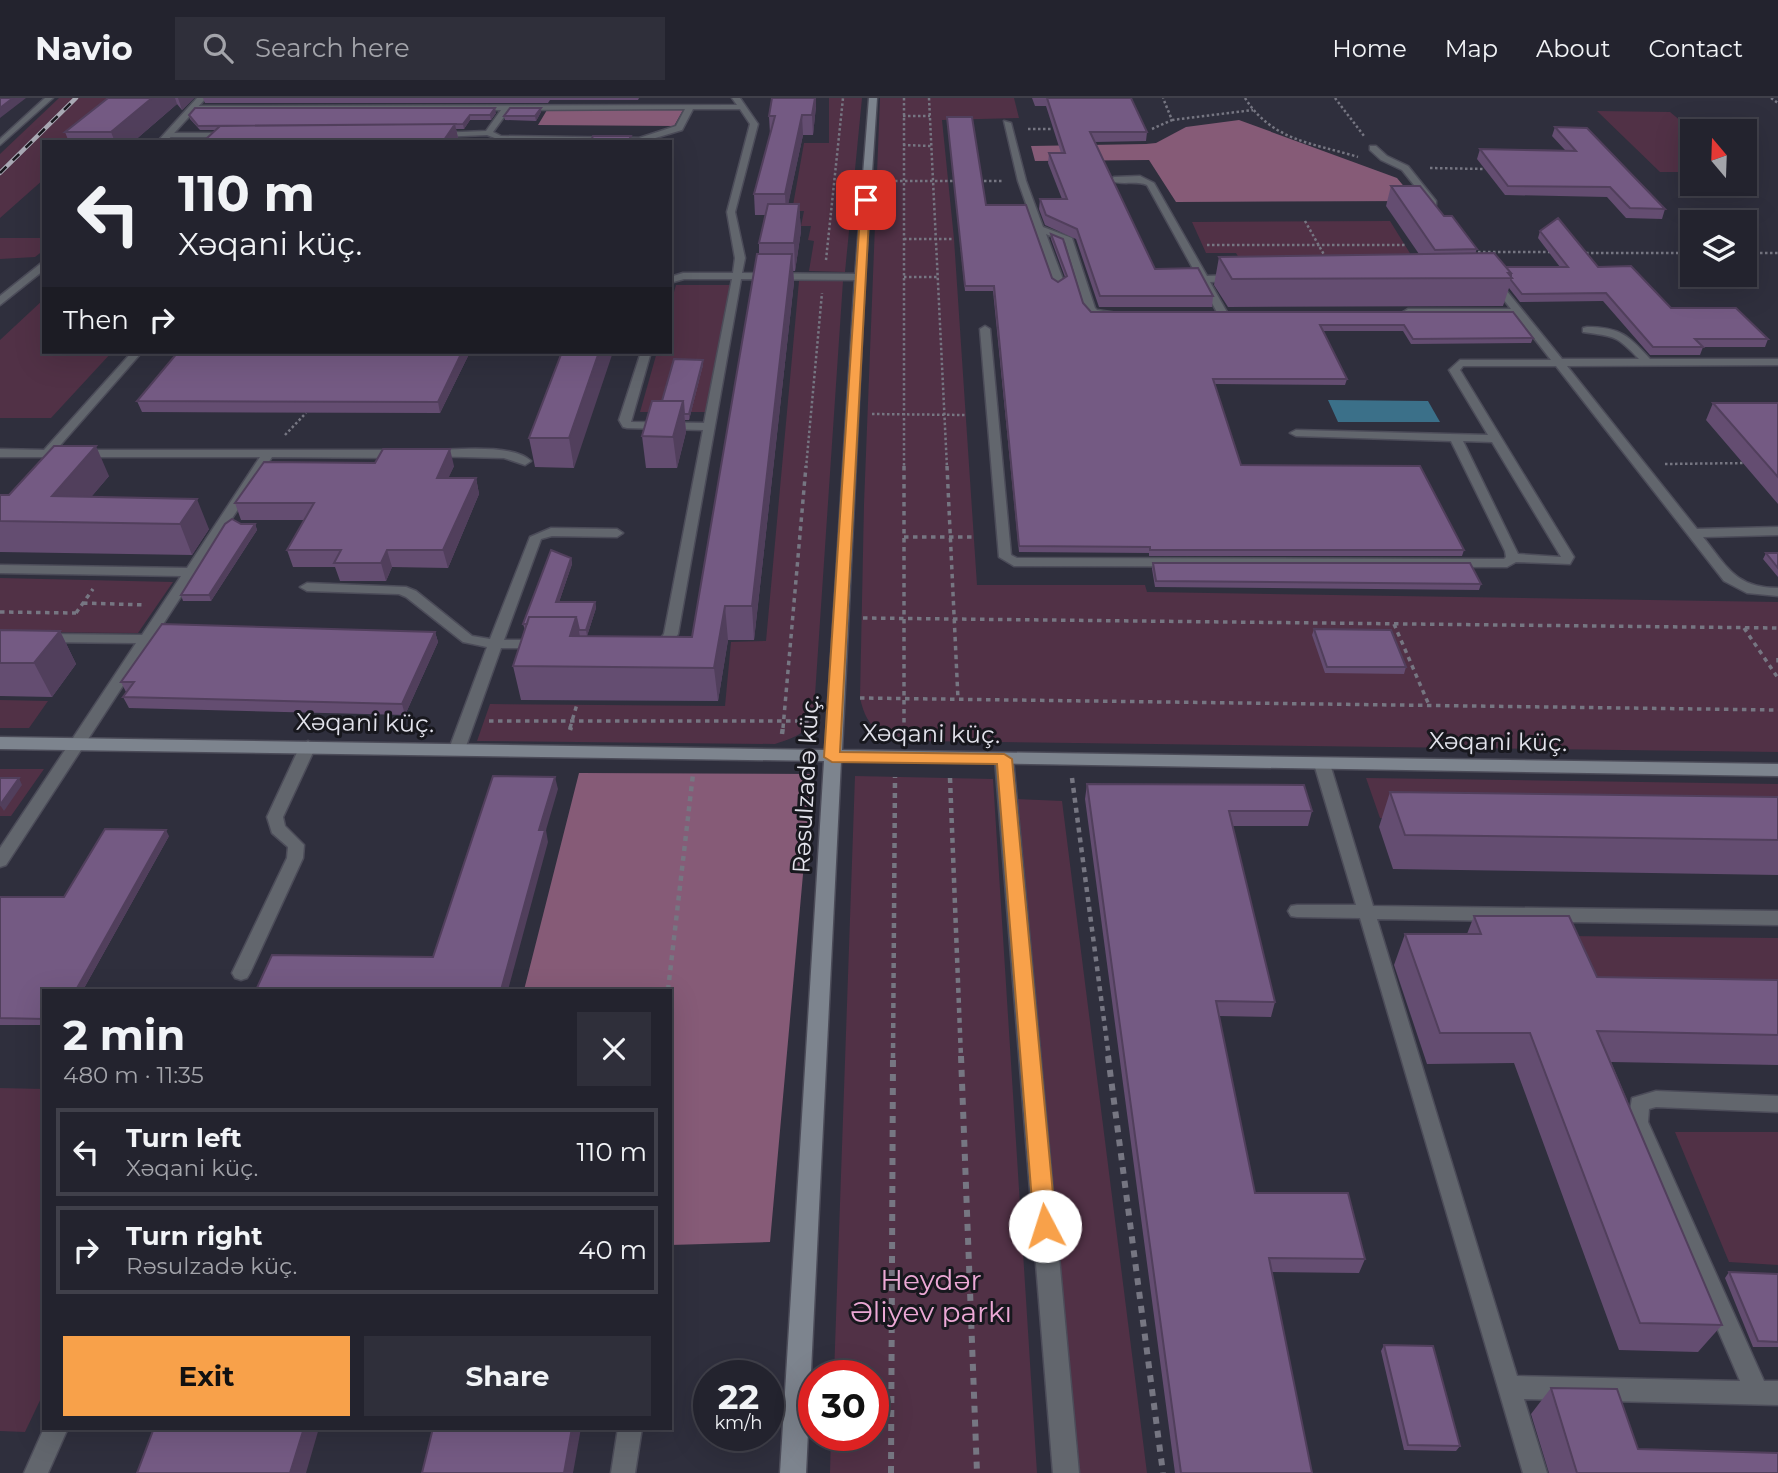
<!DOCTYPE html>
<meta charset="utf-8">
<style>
body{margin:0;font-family:Montserrat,sans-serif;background:#2f2f3a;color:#f1f3f6;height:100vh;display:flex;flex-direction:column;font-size:26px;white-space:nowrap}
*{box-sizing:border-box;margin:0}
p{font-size:23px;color:#a3a4aa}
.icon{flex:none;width:38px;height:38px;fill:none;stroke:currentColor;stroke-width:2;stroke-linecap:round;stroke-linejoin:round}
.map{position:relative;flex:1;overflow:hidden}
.details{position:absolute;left:42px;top:891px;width:630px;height:441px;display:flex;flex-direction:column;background:#23232e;border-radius:0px;box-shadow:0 7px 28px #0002,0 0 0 2px #40404a}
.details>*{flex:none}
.banner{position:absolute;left:42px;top:42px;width:630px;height:214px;border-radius:0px;box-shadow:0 7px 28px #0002,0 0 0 2px #40404a;background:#23232e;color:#f1f3f6;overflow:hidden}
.needle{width:46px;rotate:341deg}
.fabs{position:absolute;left:1680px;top:21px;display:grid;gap:14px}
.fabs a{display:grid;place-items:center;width:77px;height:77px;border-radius:0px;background:#23232e;box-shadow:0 7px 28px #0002,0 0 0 2px #40404a;font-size:35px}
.speed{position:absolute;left:693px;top:1262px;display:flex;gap:14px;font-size:35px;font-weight:700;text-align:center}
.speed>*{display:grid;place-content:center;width:91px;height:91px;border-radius:50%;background:#23232e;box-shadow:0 7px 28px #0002,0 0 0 2px #40404a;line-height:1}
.speed small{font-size:18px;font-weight:400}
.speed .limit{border:10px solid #d22;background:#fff;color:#111}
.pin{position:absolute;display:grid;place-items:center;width:60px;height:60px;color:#fff;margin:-30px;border-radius:14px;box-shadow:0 4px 10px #0006}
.me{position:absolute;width:77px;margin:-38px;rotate:355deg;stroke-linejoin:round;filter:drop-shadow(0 0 5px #0008)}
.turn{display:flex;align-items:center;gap:24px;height:147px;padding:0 21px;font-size:32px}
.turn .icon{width:91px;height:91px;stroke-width:2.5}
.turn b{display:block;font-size:49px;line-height:60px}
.then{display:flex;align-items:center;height:66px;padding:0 21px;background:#0003;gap:14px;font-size:26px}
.round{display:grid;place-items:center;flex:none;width:74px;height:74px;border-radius:0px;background:#2f2f3a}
.headline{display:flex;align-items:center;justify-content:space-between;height:119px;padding:0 21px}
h1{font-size:42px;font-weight:700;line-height:52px}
.primary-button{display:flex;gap:14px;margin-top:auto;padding:14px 21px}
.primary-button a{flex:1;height:80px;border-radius:0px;background:#f8a14a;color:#111;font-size:28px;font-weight:700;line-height:80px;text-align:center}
.primary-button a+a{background:#2f2f3a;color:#f1f3f6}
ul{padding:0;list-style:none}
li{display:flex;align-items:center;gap:21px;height:88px;margin:0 14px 10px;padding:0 7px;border:4px solid #40404a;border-radius:0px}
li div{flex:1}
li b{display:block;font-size:26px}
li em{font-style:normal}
header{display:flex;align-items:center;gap:42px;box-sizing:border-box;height:98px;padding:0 35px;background:#23232e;border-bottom:2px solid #40404a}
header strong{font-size:33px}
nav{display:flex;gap:38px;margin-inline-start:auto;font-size:24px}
.search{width:490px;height:63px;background:#2f2f3a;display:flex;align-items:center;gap:18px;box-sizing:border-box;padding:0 24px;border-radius:0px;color:#a3a4aa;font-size:26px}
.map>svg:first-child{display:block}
.green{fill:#513146}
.forest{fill:#865b77}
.water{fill:#3b7089}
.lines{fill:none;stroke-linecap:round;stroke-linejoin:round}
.lane-casing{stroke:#4c4c59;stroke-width:3}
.street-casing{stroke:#4c4c59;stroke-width:3}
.secondary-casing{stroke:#4c4c59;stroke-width:3}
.path-far3{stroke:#767682;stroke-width:2.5;stroke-dasharray:2.5 2.5;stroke-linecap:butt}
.path-far2{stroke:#767682;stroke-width:3.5;stroke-dasharray:4.5 4.5;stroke-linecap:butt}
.path-far1{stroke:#767682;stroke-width:4.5;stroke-dasharray:5 5;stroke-linecap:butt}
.path{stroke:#767682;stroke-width:6;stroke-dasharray:7 7;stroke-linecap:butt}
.lane{fill:#62666d;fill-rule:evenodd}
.street{fill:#62666d;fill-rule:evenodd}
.secondary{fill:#7d848e;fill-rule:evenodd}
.rail-casing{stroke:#a9a9b4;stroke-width:4.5}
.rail{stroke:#18181e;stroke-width:2.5;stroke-dasharray:9;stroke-linecap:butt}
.wall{fill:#644d71}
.shaded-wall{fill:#513f5c}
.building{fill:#745a83;stroke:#513f5c;stroke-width:2}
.route{fill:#f8a14a;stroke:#a16930;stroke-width:2}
.labels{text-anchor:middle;stroke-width:6;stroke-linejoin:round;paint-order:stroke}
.street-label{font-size:24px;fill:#e3e3ec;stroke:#18181e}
.near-park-label{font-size:28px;fill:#eca8d5;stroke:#18181e}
</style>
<header>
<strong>Navio</strong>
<div class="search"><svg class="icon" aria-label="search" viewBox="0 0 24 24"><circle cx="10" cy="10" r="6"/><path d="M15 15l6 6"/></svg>Search here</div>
<nav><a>Home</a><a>Map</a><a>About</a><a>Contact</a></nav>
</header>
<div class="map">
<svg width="1778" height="1375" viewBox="0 0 1778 1375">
<rect width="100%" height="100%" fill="#2f2f3d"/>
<path class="green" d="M59,0H129L77,44H44V81L0,120V56Z
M829,0H862L845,174L809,173L814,143L808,142L811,128H801L804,113H792L804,45H829Z
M880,0H1014L1019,20L942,22L954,141L977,487H1145L1147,494L1778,504V654L912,643C881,635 868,635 860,600L864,406Z
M1597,13L1670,14L1693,33L1692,74H1660Z
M1390,123L1421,173L1248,175L1236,155H1206L1192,124Z
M0,140H44V152L35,159L0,161Z
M799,183H843L814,612C805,637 799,638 775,646L477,643L490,606L725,608L731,544L766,543Z
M676,187H730L706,314H640L657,254H670V208Z
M44,201V254H112L51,320H0V242Z
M0,480L173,484L138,535L0,534Z
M0,602L48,603L29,630H0Z
M0,671H44L11,718H0Z
M855,678L993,681L1037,1375H830L831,1337H873V1278L834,1277Z
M1366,680L1778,686V727L1380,720Z
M1016,701L1062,703L1147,1375H1079Z
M1563,838L1778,840V903L1590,900Z
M0,990L44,991V1294L25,1334L0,1333Z
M1675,1034H1778V1167L1729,1164Z"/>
<path class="forest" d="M547,12H683L674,28L538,27Z
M1239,22L1397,80L1416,103L1176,104L1149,62L1035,63L1031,48L1146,46L1156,45L1186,29Z
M579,675L812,676L770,1144L670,1147V892H524Z"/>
<path class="water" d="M1328,302L1428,303L1440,324H1338Z"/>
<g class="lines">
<defs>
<path id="lane" d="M45,0H53L0,47V41Z
M732,0H740L758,26L735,114L745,160L742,175L860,176L865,179L860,182L741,181L678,536L671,546L647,549L645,546L647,543L661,540L664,536L703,332L627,330L623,329L619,322L641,254H651L631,324L704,325L732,181H684L670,185V179L683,175H733L735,160L727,114L750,26L740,11H693L682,32L642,44L500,42L487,37L438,39L434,37L438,35L486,33L501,12H193L189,10L193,8L737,7ZM685,11L676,28L639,40L501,38L493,34L509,12Z
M1004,23L1011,25L1026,83L1043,129L1072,140L1095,210L1097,212L1117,215V219L1090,217L1085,210L1065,144L1046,136L1064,184L1059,187L1054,184L1018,83Z
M167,35H230L234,37L230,39H164Z
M1370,48H1376L1387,58L1408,68L1436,103V107H1430L1402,72L1381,62L1370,52Z
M1140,78L1154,85L1207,178L1236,177L1241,180L1236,183L1210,184L1228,216L1227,218L1218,216L1147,87C1135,82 1120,88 1110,82L1114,79Z
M1494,180L1497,181L1562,261H1639C1615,236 1615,239 1583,234V230L1587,229C1620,229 1629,238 1650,261H1778V267L1567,268L1697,431L1778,429V437L1703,439C1727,469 1736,490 1778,490V498L1747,495L1724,483L1556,268H1463L1460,272L1574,459L1570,466L1516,464L1507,469L1014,468L999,459L980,231L985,228L990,231L1011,457L1017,460L1504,461L1506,459L1505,453L1451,343L1296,338L1290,335L1296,332L1488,337L1449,272L1460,262H1551L1516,217H1408L1403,214L1408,211H1511L1489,183ZM1463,343L1492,344L1561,459L1518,456Z
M132,254H142L56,352H400L406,356L400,360L272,359L6,767L0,769V750L136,545L44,544L37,540L44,536L142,537L181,478L0,475V467L187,470L260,359H0V351L44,352Z
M429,352C455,352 512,345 531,363L525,367L504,360L425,358V354Z
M551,430L617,431L623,435L617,439L552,438L541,441L504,542H542L549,546L542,550H501L465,651L457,656L449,651L487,549L463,544L406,499L399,496L307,493L300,489L307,485L406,489L416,493L472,538L490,541L530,439Z
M308,643L316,648L283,719L285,728L304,747L303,760L250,875L247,880L241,882L235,880L232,875L287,760L288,749L272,735L267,719L300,648Z
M1322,661L1330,666L1373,808L1778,813V827L1377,821L1517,1278L1740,1283L1628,1024L1632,1000L1656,993L1778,998V1014L1656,1009L1649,1011L1648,1024L1764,1283H1778V1307L1524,1301L1547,1375H1523L1360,820L1297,819L1291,818L1288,813L1291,808L1297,807H1356L1314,666Z
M44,1330H68L48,1375H24Z
M618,1330H642L635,1375H611Z"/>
<path id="street" d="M197,0H206L166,44H157Z
M44,163V172L0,207V198Z
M1004,655L1013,661L1079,1375H1053L995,661Z"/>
<path id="secondary" d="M869,0H877L865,179L842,652L1778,666V678L841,663L806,1375H780L824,663L0,651V639L825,652L855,179Z"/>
</defs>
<use href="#lane" class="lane-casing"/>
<use href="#street" class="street-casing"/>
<use href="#secondary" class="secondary-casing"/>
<path class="path-far3" d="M904,0V370
M929,0L947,370
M1245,0C1272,43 1313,45 1358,59
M1335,0L1364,38
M1771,0L1778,5
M903,18H930
M1172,22L1253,12
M1028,31H1052
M1152,31L1172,22L1163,0
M903,47L931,48
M1430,70L1485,71
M885,83H956
M979,83H1002
M1305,123L1327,162
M904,141H954
M1207,147H1405
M1473,154H1555
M1581,155H1692
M1745,155H1778
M826,162L843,0
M904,179H937
M872,316L966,317
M285,337L306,315
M1665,366L1748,365
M806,370L822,195"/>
<path class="path-far2" d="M904,368V630
M947,368L958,601
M904,439H974
M83,505L146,507
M0,514L76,515
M76,515L93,491
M863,520L1778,530
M1394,526L1429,607
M1744,530L1778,580
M1778,560V569
M860,600L1778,612
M489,623H810
M570,630L577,606
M783,630L806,368"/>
<path class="path-far1" d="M904,629V640
M570,632L571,629
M782,636L783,629
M950,680L961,960
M1072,680L1109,960
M668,892L693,676
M893,960L895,679"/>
<path class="path" d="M961,958L977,1375
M1108,958L1163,1375
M891,1375L893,958"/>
<use href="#lane" class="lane"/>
<use href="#street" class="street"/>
<use href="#secondary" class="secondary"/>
<defs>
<path id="rail" d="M0,75L76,0"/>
</defs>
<use href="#rail" class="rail-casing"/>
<use href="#rail" class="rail"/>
</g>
<path class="wall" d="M108,0H194L182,12L177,6L133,44H69L65,34Z
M203,0H639L638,2H550L548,5H205Z
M1032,0H1131L1147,34L1146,43L1095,44L1155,171L1213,198L1212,209H1099L1076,141L1045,127L1039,111L1040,101H1062L1048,65L1049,55H1061L1046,8H1035Z
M816,8L813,37H803L788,106H799L801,133L795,173H793L794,184L754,542H728L718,603L521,602L513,568L525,532L523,526L571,460L572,466L559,504H595L596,510L587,538L692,539L759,156V145L765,117H755L754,96L770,36L769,18Z
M541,10V14L536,23L505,22L504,18Z
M496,15L491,22H470L464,31H456L458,40L455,44H207L206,41L216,32H200L190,21L189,17Z
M947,19L986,107L1052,180L1058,184L1065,179L1051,141V136L1083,205L1091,214H1513L1533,240L1531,245L1411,246L1403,233H1323L1347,281L1345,287L1215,286L1241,367L1464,452L1462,458H1149V455L1019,454L993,193H965Z
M1555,29L1665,111L1662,121L1626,120L1607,99L1505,97L1477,61L1480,51L1565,52L1552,38Z
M1391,88L1444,118L1477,151L1475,155L1506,169H1560L1538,140L1540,133L1598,169L1671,210L1768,241L1765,249H1703L1700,257H1650L1603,203L1520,204L1509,190L1503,208L1228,209L1214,187L1219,159L1419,156L1386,108Z
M178,254H470L440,315L142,314L137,303Z
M562,254L574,370L535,369L529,340Z
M703,262V267L689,322H685L686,334L677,370H646L642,338L662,303Z
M1713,305H1778V406L1706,322Z
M454,368L448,380H476L479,396L448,470L392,469L386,483H340L335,469H293L287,452L304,422H241L235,405Z
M109,378L91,399L209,431L192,457L0,454V397H9Z
M241,426H255L257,432L211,503H183L181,497Z
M1766,455H1778V479L1763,461Z
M1153,465L1481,486L1479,492L1155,489L1152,471Z
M1314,531L1406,569L1404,576L1325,575L1312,537Z
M0,532L60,533L76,566L52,599L0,598Z
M435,534L438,544L405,617L129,610L123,599L126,594L121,584Z
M1087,686L1312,713L1308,728H1233L1275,904L1271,919L1219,918L1255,1095L1365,1161L1359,1175L1271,1174L1312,1375H1175L1085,701Z
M1390,694L1778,699V777L1393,771L1379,729Z
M169,738L83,892H44V927H0V799H64Z
M1474,818L1597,879L1778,882V967L1611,964L1722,1227L1698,1254L1619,1252L1514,965L1427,966L1394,867L1405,836H1467Z
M1729,1174L1778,1176V1249H1753L1725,1180Z
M1384,1247L1460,1348L1456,1353L1404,1352L1381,1253Z
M1551,1290L1638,1351L1778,1375H1549L1531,1316Z"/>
<path class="shaded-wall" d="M13,0H26L0,20V10Z
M152,0H175L177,6L133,44H115L111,34Z
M178,0H194L182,12Z
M815,0H816V8L813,37L812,17Z
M495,10L496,15L491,22L490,17Z
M541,10V14L536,23L535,18Z
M470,17V22L464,31L463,26Z
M802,17L803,37L786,117L785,96Z
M455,26L458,40L455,44H445L444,42Z
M799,106L801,133L795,173L794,145Z
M792,156L794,184L754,542L752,508Z
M462,254H470L440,315L438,304Z
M599,254H613L574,370L569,340Z
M703,262V267L689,322V316Z
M683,303L686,334L677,370L673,339Z
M96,348L109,378L70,424L52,398Z
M450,351L454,368L441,396L437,380Z
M476,380L479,396L448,470L443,452Z
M197,401L209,431L192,457L180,426Z
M255,426L257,432L211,503L209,497Z
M387,452L392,469L386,483L381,465Z
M571,460L572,466L557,510L556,504Z
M595,504L596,510L587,538L586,532Z
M725,508L728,542L718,603L714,570Z
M576,519L583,553L570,538Z
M60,533L76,566L52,599L34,565Z
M435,534L438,544L405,617L402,606Z
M555,679L558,691L546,732L548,744L508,892H501L539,732Z
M19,680L22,687L4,713L0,707Z
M166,732L169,738L83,892H76Z
M304,1330H319L306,1375H290Z
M572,1330H581L573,1375H564Z"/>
<path class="building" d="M0,0H13L0,10Z
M108,0H152L111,34H65Z
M772,0H815L812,17H802L785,96H754L775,18H769Z
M1047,0H1131L1147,34H1090L1155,171L1198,170L1213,198H1100L1077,131L1046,117L1040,101H1067L1049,55H1065Z
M195,10H495L490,17H470L463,26L198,28L189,17Z
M510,10H541L535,18H504Z
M947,19H972L986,107H1026L1052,180L1058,184L1067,178L1051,136L1063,141L1083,205L1091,214H1513L1533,240L1413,241L1404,227H1320L1347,281H1213L1241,367L1420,368L1464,452H1150V449L1019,448L994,188H965Z
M455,26L444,42L206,41L220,28Z
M1555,29L1587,30L1665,111L1630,110L1610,89L1508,88L1480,51L1576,53Z
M593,38H631L628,44H526L527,42L591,43Z
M1391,88H1420L1444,118H1452L1477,151L1435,152Z
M768,106H799L794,145H759Z
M1558,120L1598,169L1631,168L1671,210H1736L1768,241H1695L1703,249H1653L1606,195L1522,196L1511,182V175L1506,169H1568L1540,133Z
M1494,155L1511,175H1508L1512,180L1232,181L1219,159Z
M757,156H792L752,508H725L714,570L513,568L529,519H576L570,538L692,539Z
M178,254H462L438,304L137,303Z
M562,254H599L569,340H529Z
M674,261L703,262L689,316H684L683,303H662Z
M652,303H683L673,339L642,338Z
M1713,305H1778V379Z
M54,348H96L52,398L197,401L180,426L0,423V397H9Z
M383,351H450L437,380H476L443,452H387L381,465H334L341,452H287L314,405H235L264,364L375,365Z
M232,421L241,426H255L209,497H181L225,426Z
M551,452L571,460L556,504H595L586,532H579L576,519H529L527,526H523Z
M1766,455H1778V470Z
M1153,465H1470L1481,486L1156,483Z
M162,526L435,534L402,606L123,599L134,584H121Z
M1314,531L1391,532L1406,569H1327Z
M0,532L60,533L34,565H0Z
M493,678L555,679L539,732H545L501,892H256L272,857L433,859Z
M0,680H19L0,707Z
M1087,686L1304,687L1312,713H1229L1275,904L1216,903L1255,1095H1348L1365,1161L1269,1160L1312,1375H1181Z
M1390,694L1778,699V742L1405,737Z
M105,731L166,732L76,892H44V921L0,920V799H64Z
M1474,818H1569L1597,879L1778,882V937L1597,933L1722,1227L1640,1225L1530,935H1440L1405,836H1481Z
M1729,1174L1778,1176V1244L1758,1243Z
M1384,1247L1433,1248L1460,1348L1408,1347Z
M1551,1290L1617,1291L1638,1351L1778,1355V1375H1577Z
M154,1330H304L290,1375H137Z
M433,1330H572L564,1375H422Z"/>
<path class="route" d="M866,100L870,102L840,654L1004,656L1012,661L1056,1128L1052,1135L1045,1138L1037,1135L1034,1128L997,666L832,664L824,659L861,102Z"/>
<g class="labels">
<g class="street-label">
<text transform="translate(365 625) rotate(1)" y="8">Xəqani küç.</text>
<text transform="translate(931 636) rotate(1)" y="8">Xəqani küç.</text>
<text transform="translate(1498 644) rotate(1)" y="8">Xəqani küç.</text>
<text transform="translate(806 686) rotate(-87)" y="8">Rəsulzadə küç.</text>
</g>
<g class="near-park-label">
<text x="931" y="1192">Heydər<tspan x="931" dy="32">Əliyev parkı</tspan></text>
</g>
</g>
</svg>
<div class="fabs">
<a><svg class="needle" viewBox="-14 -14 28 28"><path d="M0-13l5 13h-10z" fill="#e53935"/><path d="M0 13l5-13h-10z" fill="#a3a4aa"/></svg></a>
<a><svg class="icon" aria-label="layers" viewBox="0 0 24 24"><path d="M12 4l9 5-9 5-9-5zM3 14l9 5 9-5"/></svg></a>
</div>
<div class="speed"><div>22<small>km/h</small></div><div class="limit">30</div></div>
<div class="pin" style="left:866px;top:102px;background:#d93025"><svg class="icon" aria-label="arrive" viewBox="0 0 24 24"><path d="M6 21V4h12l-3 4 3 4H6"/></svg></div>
<svg class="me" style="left:1045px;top:1128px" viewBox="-20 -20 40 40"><circle r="19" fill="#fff"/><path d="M0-13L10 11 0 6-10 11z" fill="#f8a14a"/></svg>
<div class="banner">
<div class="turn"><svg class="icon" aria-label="left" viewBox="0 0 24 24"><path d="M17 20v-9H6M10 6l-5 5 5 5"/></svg><div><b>110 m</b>Xəqani küç.</div></div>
<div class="then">Then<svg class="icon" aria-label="right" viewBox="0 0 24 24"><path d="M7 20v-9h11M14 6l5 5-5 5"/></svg></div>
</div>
<section class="details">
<div class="headline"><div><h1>2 min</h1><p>480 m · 11:35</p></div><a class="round"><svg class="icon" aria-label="close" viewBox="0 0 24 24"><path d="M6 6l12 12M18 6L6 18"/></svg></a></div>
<ul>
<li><svg class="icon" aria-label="left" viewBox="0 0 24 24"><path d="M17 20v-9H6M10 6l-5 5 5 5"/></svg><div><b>Turn left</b><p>Xəqani küç.</p></div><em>110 m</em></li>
<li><svg class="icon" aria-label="right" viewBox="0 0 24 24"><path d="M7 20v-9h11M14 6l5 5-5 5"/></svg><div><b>Turn right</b><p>Rəsulzadə küç.</p></div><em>40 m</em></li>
</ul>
<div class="primary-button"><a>Exit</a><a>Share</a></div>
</section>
</div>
